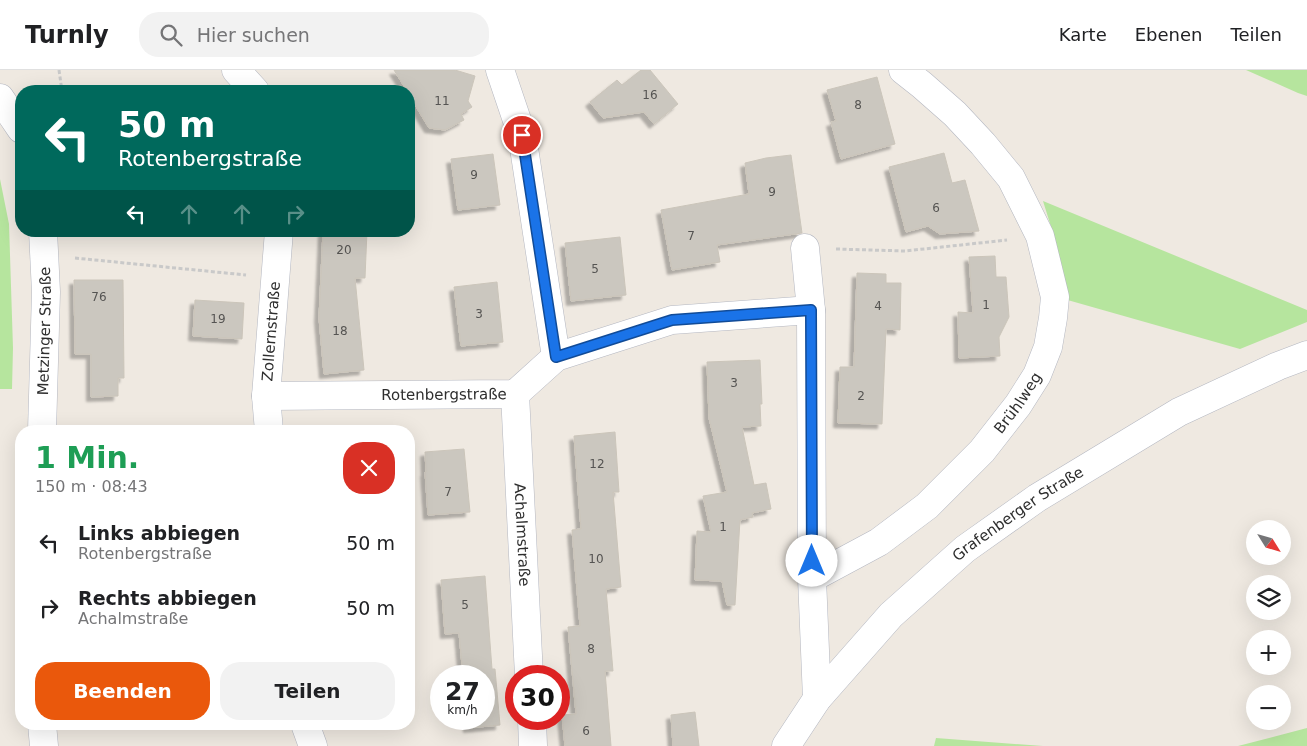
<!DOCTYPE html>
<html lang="de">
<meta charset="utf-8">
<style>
body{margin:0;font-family:"DejaVu Sans",sans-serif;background:#f2f2f2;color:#202124;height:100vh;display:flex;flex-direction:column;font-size:19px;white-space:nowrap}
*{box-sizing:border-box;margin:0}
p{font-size:16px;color:#757577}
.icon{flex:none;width:28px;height:28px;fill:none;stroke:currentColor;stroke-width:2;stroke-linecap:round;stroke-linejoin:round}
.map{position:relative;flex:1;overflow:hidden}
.details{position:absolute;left:15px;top:355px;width:400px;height:305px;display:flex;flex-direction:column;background:#fff;border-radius:20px;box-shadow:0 5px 20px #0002}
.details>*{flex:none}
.hud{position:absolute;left:15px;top:15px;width:400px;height:152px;border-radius:20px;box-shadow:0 5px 20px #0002;background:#00695c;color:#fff;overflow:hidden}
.needle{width:32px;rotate:127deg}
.fabs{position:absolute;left:1246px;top:450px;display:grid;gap:10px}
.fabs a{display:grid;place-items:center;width:45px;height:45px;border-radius:50%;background:#fff;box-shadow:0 5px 20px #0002;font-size:25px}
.speed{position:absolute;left:430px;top:595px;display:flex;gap:10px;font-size:25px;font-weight:700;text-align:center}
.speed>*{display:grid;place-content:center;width:65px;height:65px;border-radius:50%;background:#fff;box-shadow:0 5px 20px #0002;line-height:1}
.speed small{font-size:12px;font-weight:400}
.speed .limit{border:8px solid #d22;background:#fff;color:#111}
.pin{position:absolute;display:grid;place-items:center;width:42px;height:42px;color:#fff;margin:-21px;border:2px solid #fff;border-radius:50%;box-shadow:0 1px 5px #0007}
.me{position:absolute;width:55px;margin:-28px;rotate:0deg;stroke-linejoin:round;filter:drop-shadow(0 0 4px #0008)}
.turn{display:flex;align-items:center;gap:18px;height:105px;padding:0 20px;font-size:22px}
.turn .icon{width:65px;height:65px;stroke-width:2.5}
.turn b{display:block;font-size:35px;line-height:42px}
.lanes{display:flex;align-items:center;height:48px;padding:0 20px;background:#0003;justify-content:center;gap:25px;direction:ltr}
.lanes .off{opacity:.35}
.round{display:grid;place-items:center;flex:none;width:52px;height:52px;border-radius:20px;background:#f2f2f2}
.summary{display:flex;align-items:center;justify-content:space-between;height:85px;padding:0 20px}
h1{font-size:30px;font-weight:800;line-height:38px;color:#1e9e55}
.primary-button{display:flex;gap:10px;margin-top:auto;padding:10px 20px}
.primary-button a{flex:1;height:58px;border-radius:20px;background:#ea580c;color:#fff;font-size:20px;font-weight:800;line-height:58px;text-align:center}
.primary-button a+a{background:#f2f2f2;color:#202124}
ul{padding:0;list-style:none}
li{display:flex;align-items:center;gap:15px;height:65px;padding:0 20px}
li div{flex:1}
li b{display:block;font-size:19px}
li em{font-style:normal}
header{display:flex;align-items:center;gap:30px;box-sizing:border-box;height:70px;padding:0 25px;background:#fff;border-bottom:1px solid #e0e0e0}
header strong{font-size:24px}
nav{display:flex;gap:28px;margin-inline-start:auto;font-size:18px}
.search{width:350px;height:45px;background:#f2f2f2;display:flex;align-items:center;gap:12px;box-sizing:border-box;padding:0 18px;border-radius:20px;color:#757577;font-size:19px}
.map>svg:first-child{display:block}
.green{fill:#b6e59e}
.building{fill:#cbc7bf;stroke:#cbc5ba;filter:url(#shadow)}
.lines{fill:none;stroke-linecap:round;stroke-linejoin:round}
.minor-casing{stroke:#b4b7c1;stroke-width:29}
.tertiary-casing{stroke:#b4b7c1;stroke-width:29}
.secondary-casing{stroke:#b4b7c1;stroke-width:29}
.path{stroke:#c9c9c9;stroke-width:3;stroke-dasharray:4 2.5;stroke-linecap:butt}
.minor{stroke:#fff;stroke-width:28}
.tertiary{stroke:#fff;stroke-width:28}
.secondary{stroke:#fff;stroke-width:28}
.route-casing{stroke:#114b97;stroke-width:12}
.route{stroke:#1a73e8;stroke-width:9}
.labels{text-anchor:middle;stroke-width:4;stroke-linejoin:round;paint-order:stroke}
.number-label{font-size:12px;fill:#555452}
.street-label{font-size:15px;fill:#2e2e2e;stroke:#fff}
</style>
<header>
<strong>Turnly</strong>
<div class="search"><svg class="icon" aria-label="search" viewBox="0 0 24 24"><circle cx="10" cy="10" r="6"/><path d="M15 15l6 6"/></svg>Hier suchen</div>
<nav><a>Karte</a><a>Ebenen</a><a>Teilen</a></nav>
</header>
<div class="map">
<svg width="1307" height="676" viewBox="0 0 1307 676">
<defs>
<filter id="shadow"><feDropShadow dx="-4.5" dy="4.5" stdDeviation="1" flood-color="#0004"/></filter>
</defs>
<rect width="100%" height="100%" fill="#efe9e1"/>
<path class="green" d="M1246,0H1307V26L1298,23Z
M0,109L9,154L13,278L12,319H0Z
M1043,131L1307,240V252L1240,279L1064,229L1057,176Z
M1307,658V676H1238Z
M936,668L1043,676H934Z"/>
<path class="building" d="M394,0H455L475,6L468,31L472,37L461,44L464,50L445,60L429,58L409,25V21H407Z
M641,0H650L678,34L654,54L644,42L603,48L590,32L617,10L622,15Z
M877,7L895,74L841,89L831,52L836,51L827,20Z
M944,83L952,113L965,110L979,161L940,164L928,156L906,162L889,97Z
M493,84L500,135L458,140L451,89Z
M791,85L802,163L717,175L720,192L672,200L661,140L749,124L745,93L766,88Z
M323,161H367L365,208H355L364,300L324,304L319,248Z
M620,167L626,225L571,231L565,173Z
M995,186L996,207H1006L1009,247L999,267L1000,286L959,288L958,242L973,243L969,187Z
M857,203L886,204V213H901L900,260L886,259L882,354L838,353L840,297H854Z
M74,210H123L124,308H118V326L91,327V284H75Z
M497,212L503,272L461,276L454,217Z
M195,230L244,233L242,269L193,266Z
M760,290L762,334H760L761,356L742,357L754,415L766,413L771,439L752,443L753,447L740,450L735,535H727L722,511L695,510L697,461L711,462L703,426L727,422L709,348L707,292Z
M615,362L619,422H613L621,517L606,519L613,601H605L611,676H565L562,645L576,644L568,557L580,556L572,460L581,459L574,366Z
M464,379L470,442L428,445L425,402H426L425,382Z
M485,506L492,599H495L500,655L468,658L467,649H484V606H463L459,563L445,564L441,510Z
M695,642L699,676H673L671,645Z"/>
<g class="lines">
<defs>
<g id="minor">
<path d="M236,0L255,21"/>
<path d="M500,0L522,65L556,287"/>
<path d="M805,178L811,240L812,508"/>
<path id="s1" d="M515,324L529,606"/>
<path id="s2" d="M266,326L515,324L556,287L672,250L811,240"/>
<path id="s3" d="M269,361L266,326L279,161"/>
<path id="s4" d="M817,629L812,508L879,472L927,436L982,381L1018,335L1037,305L1048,277L1053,248L1055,227L1040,166L1011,108L983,74L955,44L922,15L903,0"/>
<path d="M532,649L533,676"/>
<path d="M305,654L313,676"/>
</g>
<g id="tertiary">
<path id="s5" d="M786,676L817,629L891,545L965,479L1037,428L1179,342L1278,296L1307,285"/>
</g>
<g id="secondary">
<path d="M0,28L21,59"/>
<path id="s6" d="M42,361L46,222L43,161"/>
<path d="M42,654L44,676"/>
</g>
</defs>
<use href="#minor" class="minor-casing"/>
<use href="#tertiary" class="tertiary-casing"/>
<use href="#secondary" class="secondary-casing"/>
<path class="path" d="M59,0L62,21
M836,179L905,181L1007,170
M75,188L246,205"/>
<use href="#minor" class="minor"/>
<use href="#tertiary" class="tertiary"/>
<use href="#secondary" class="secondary"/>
</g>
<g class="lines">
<defs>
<path id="route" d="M522,65L556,287L672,250L811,240L812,491"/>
</defs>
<use href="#route" class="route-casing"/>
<use href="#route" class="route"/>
</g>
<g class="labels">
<g class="number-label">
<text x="650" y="29">16</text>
<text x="442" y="35">11</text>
<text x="858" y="39">8</text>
<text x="474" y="109">9</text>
<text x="772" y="126">9</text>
<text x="936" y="142">6</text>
<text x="691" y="170">7</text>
<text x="344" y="184">20</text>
<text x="595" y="203">5</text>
<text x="99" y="231">76</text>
<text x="986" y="239">1</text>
<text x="878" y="240">4</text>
<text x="479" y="248">3</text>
<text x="218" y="253">19</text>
<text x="340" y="265">18</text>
<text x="734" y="317">3</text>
<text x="861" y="330">2</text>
<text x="597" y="398">12</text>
<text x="448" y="426">7</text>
<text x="723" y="461">1</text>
<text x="596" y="493">10</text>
<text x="465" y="539">5</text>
<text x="591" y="583">8</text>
<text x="586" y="665">6</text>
</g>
<g class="street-label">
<text dy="5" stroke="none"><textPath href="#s6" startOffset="100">Metzinger Straße</textPath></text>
<text dy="5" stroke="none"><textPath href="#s3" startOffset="100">Zollernstraße</textPath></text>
<text dy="5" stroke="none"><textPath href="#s2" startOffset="178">Rotenbergstraße</textPath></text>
<text dy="5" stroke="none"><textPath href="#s4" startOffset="395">Brühlweg</textPath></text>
<text dy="5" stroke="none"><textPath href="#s5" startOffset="331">Grafenberger Straße</textPath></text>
<text dy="5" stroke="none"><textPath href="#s1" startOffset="141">Achalmstraße</textPath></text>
</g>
</g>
</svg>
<div class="fabs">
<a><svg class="needle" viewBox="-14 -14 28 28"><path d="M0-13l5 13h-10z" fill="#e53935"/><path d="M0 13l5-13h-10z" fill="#757577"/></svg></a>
<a><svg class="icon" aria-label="layers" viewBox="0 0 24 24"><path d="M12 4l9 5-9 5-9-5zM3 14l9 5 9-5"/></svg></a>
<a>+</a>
<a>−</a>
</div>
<div class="speed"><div>27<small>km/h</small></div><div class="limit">30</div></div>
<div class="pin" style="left:522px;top:65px;background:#d93025"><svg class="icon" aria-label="arrive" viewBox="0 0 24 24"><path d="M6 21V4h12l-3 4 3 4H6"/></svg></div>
<svg class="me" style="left:812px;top:491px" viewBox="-20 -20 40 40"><circle r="19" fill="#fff"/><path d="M0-13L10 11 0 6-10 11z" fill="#1a73e8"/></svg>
<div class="hud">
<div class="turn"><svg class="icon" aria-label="left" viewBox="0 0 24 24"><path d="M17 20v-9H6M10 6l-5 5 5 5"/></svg><div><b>50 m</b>Rotenbergstraße</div></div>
<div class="lanes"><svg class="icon" aria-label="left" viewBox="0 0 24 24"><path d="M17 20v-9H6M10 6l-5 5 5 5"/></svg><svg class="icon off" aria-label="ahead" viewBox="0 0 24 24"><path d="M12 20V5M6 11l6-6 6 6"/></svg><svg class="icon off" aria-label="ahead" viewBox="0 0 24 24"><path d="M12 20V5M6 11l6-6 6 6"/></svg><svg class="icon off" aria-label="right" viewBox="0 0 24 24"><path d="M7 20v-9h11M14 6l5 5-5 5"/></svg></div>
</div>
<section class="details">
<div class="summary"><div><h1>1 Min.</h1><p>150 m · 08:43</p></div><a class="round" style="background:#d93025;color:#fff"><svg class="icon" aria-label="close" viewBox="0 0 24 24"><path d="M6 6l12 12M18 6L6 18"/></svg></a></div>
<ul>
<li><svg class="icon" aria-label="left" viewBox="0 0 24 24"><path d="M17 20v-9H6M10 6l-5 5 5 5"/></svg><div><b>Links abbiegen</b><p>Rotenbergstraße</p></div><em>50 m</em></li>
<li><svg class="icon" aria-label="right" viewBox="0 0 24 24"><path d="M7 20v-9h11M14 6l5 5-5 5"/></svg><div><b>Rechts abbiegen</b><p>Achalmstraße</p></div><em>50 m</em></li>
</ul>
<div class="primary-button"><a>Beenden</a><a>Teilen</a></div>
</section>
</div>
